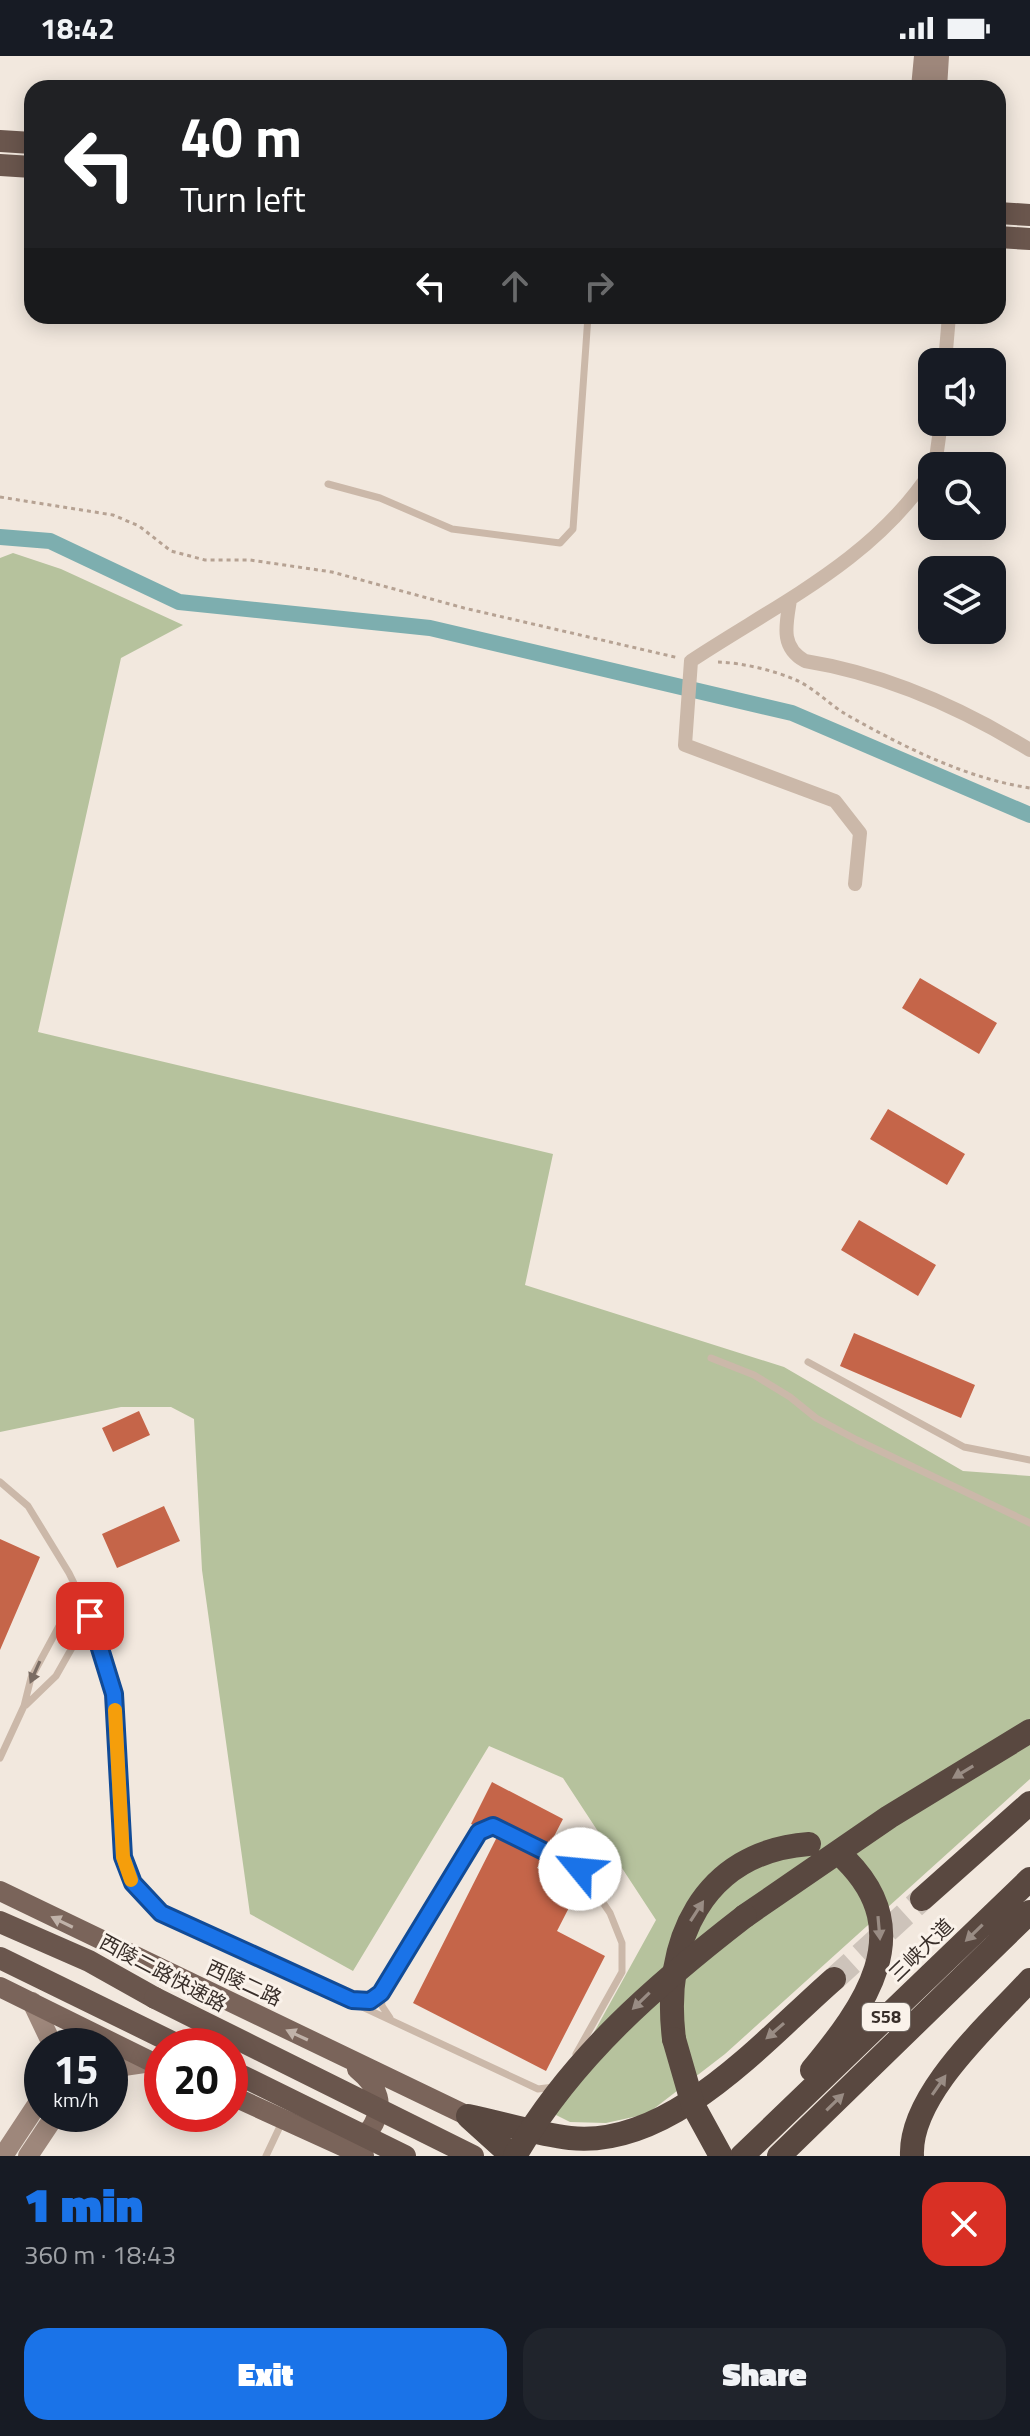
<!DOCTYPE html>
<meta charset="utf-8">
<style>
body{margin:0;font-family:"Titillium Web","Noto Sans SC",sans-serif;background:#20242c;color:#f1f3f6;height:100vh;display:flex;flex-direction:column;font-size:30px;white-space:nowrap}
*{box-sizing:border-box;margin:0}
p{font-size:26px;color:#9ea1a6}
.icon{flex:none;width:44px;height:44px;fill:none;stroke:currentColor;stroke-width:2;stroke-linecap:round;stroke-linejoin:round}
.map{position:relative;height:2100px;overflow:hidden}
.drawer{display:flex;flex-direction:column;background:#171b24;flex:1}
.drawer>*{flex:none}
.banner{position:absolute;left:24px;top:24px;width:982px;height:244px;border-radius:24px;box-shadow:0 4px 20px #0003;background:#202124;color:#fff;overflow:hidden}
.tools{position:absolute;left:918px;top:292px;display:grid;gap:16px}
.tools a{display:grid;place-items:center;width:88px;height:88px;border-radius:16px;background:#171b24;box-shadow:0 4px 20px #0003;font-size:40px}
.speed{position:absolute;left:24px;top:1972px;display:flex;gap:16px;font-size:40px;font-weight:700;text-align:center}
.speed>*{display:grid;place-content:center;width:104px;height:104px;border-radius:50%;background:#171b24;box-shadow:0 4px 20px #0003;line-height:1}
.speed small{font-size:20px;font-weight:400}
.speed .limit{border:12px solid #d22;background:#fff;color:#111}
.pin{position:absolute;display:grid;place-items:center;width:68px;height:68px;color:#fff;margin:-34px;border-radius:16px;box-shadow:0 4px 12px #0006}
.me{position:absolute;width:88px;margin:-44px;rotate:298deg;stroke-linejoin:round;filter:drop-shadow(0 0 6px #0008)}
.turn{display:flex;align-items:center;gap:28px;height:168px;padding:0 24px;font-size:36px}
.turn .icon{width:104px;height:104px;stroke-width:2.5}
.turn b{display:block;font-size:56px;line-height:68px}
.lanes{display:flex;align-items:center;height:76px;padding:0 24px;background:#0003;justify-content:center;gap:40px;direction:ltr}
.lanes .off{opacity:.35}
.round{display:grid;place-items:center;flex:none;width:84px;height:84px;border-radius:24px;background:#20242c}
.summary{display:flex;align-items:center;justify-content:space-between;height:136px;padding:0 24px}
h1{font-size:48px;font-weight:800;line-height:60px;color:#1a73e8}
.button{display:flex;gap:16px;margin-top:auto;padding:16px 24px}
.button a{flex:1;height:92px;border-radius:24px;background:#1a73e8;color:#fff;font-size:32px;font-weight:800;line-height:92px;text-align:center}
.button a+a{background:#20242c;color:#f1f3f6}
.status{display:flex;justify-content:space-between;align-items:center;height:56px;padding:0 40px;background:#171b24;direction:ltr}
.status svg{height:22px;fill:currentColor}
.map>svg:first-child{display:block}
.green{fill:#b6c29d}
.lines{fill:none;stroke-linecap:round;stroke-linejoin:round}
.canal{stroke:#7daeaf;stroke-width:16}
.building{fill:#c56549}
.motorway-tunnel{stroke:#cdc3ba;stroke-width:24;stroke-dasharray:24 12;stroke-linecap:butt}
.path{stroke:#b6a293;stroke-width:3;stroke-dasharray:4 4;stroke-linecap:butt}
.service{stroke:#cbb8a9;stroke-width:7}
.minor{stroke:#cbb8a9;stroke-width:14}
.secondary{stroke:#9e877b;stroke-width:20}
.primary{stroke:#7a645a;stroke-width:20}
.trunk{stroke:#6a564d;stroke-width:22}
.motorway{stroke:#594840;stroke-width:24}
.trunk-bridge{stroke:#6a564d;stroke-width:22}
.motorway-bridge{stroke:#594840;stroke-width:24}
.oneway{fill:#7a6c63}
.oneway2{fill:#998c84}
.oneway3{fill:#c0b2a9}
.route-casing{stroke:#114b97;stroke-width:20}
.route{stroke:#1a73e8;stroke-width:14}
.slow{stroke:#f59e0b;stroke-width:14}
.labels{text-anchor:middle;stroke-width:6;stroke-linejoin:round;paint-order:stroke}
.shield{fill:#faf2ea;stroke:#726963;stroke-width:2}
.shield-label{font-size:18px;font-weight:bold;fill:#382e29}
.street-label{font-size:20px;fill:#382e29;stroke:#faf2ea}
</style>
<div class="status"><b>18:42</b><svg viewBox="0 0 49 12"><path d="M0 12V9h3v3zM5 12V6h3v6zM10 12V3h3v9zM15 12V0h3v12zM26 1h20v11H26zM47 4h2v5h-2z"/></svg></div>
<div class="map">
<svg width="1030" height="2100" viewBox="0 0 1030 2100">
<rect width="100%" height="100%" fill="#f2e8de"/>
<path class="green" d="M13,497L61,513L183,569L121,602L38,976L553,1098L525,1229L784,1311L963,1415L1030,1420V1723L725,1998L647,2058L606,2067L570,2066L550,2056L656,1864L563,1722L489,1690L353,1915L250,1858L202,1514L194,1363L171,1351H121L0,1376V502Z"/>
<g class="lines">
<path class="canal" d="M0,481L50,485L179,546L430,572L792,657L1030,759"/>
</g>
<path class="building" d="M920,922L997,967L979,998L902,952Z
M888,1053L965,1098L947,1129L870,1083Z
M859,1164L936,1209L918,1240L841,1194Z
M854,1277L975,1329L961,1362L840,1310Z
M139,1355L150,1379L113,1396L102,1372Z
M164,1450L180,1485L117,1512L102,1478Z
M0,1483L40,1501L0,1594Z
M492,1726L563,1763L549,1790L495,1764L476,1770L471,1768Z
M493,1777L543,1802L537,1812L578,1834L557,1875L605,1900L546,2015L413,1947L497,1781Z"/>
<g class="lines">
<path class="motorway-tunnel" d="M834,1923L922,1843"/>
<path class="path" d="M0,441L113,459L139,470L171,495L205,504H250L332,516L464,552L679,602
M718,606C743,607 773,614 796,624C814,632 830,649 847,659C904,691 965,722 1030,732"/>
<path class="service" d="M328,428L380,442L452,473L560,487L573,473L588,260
M711,1302L754,1319L790,1341L816,1362L857,1384L1030,1467
M808,1306L964,1391L1030,1404
M0,1426L28,1450L69,1517L90,1560L114,1638L123,1801L133,1827L161,1857L538,2033L554,2031
M26,1649L56,1620L90,1560
M0,1702L24,1650L31,1622L78,1535
M381,1937L382,1950L390,1962
M371,1953L479,1776L493,1770L580,1813L610,1857L622,1887V1916L576,1998
M266,2100L283,2064"/>
<path class="minor" d="M945,306L949,260
M935,410L941,366
M790,544C786,569 780,591 805,605C886,618 960,651 1030,694
M855,828L860,777L835,745L685,689L691,605C777,548 874,504 932,414"/>
<path class="secondary" d="M921,32L924,0
M937,32L939,0
M32,1946L53,1990
M110,2012L151,2006
M3,2100L42,2041
M28,2100L56,2058"/>
<path class="primary" d="M0,1835L468,2060
M0,1931L162,2011
M230,2039L364,2100
M313,2076L348,2084L370,2074C386,2050 379,2031 357,2013"/>
<path class="trunk" d="M0,85L32,87
M0,109L32,111
M998,157L1030,159
M998,181L1030,183
M0,1866L89,1905L155,1942
M0,1902L180,1990"/>
<path class="motorway" d="M922,1843L1030,1747
M745,1860L889,1761L1030,1675
M674,1983C662,1887 702,1796 809,1788
M812,2014C864,1951 919,1877 846,1804
M468,2060C502,2067 536,2078 570,2082C671,2093 764,1984 834,1923
M469,2061L512,2100
M742,2100L1030,1823
M779,2100L1030,1856
M912,2100C909,2038 991,1967 1030,1924"/>
<path class="trunk-bridge" d="M155,1942L473,2100
M230,2014L405,2100"/>
<path class="motorway-bridge" d="M674,1983L693,2049L721,2100
M515,2100C571,2002 657,1928 745,1860"/>
</g>
<defs><path id="oneway-solid" d="M-6-.8H1V-3.2L6.5 0L1 3.2V.8H-6Z" transform="scale(2)"/></defs>
<use class="oneway" href="#oneway-solid" transform="translate(35 1616) rotate(114)"/>
<g class="oneway2">
<use href="#oneway-solid" transform="translate(963 1716) rotate(149)"/>
<use href="#oneway-solid" transform="translate(697 1855) rotate(-57)"/>
<use href="#oneway-solid" transform="translate(879 1872) rotate(85)"/>
<use href="#oneway-solid" transform="translate(974 1877) rotate(136)"/>
<use href="#oneway-solid" transform="translate(641 1945) rotate(136)"/>
<use href="#oneway-solid" transform="translate(775 1975) rotate(139)"/>
<use href="#oneway-solid" transform="translate(939 2029) rotate(-55)"/>
<use href="#oneway-solid" transform="translate(835 2046) rotate(-44)"/>
</g>
<g class="oneway3">
<use href="#oneway-solid" transform="translate(62 1866) rotate(-154)"/>
<use href="#oneway-solid" transform="translate(297 1979) rotate(-155)"/>
</g>
<g class="lines">
<defs>
<path id="route" d="M90,1560L114,1638L123,1801L133,1827L161,1857L352,1944L370,1945L381,1937L479,1776L493,1770L580,1813"/>
</defs>
<use href="#route" class="route-casing"/>
<use href="#route" class="route"/>
<path class="slow" d="M115,1654L123,1801L131,1824"/>
</g>
<g class="labels">
<rect class="shield" x="862" y="1947" width="48" height="28" rx="6"/>
<g class="shield-label">
<text x="886" y="1967">S58</text>
</g>
<g class="street-label">
<text transform="translate(921 1894) rotate(-44)" y="7">三峡大道</text>
<text transform="translate(163 1917) rotate(28)" y="7">西陵二路快速路</text>
<text transform="translate(244 1927) rotate(25)" y="7">西陵二路</text>
</g>
</g>
</svg>
<div class="tools">
<a><svg class="icon" aria-label="sound" viewBox="0 0 24 24"><path d="M4 9h4l5-4v14l-5-4H4zM17 9q2 3 0 6"/></svg></a>
<a><svg class="icon" aria-label="search" viewBox="0 0 24 24"><circle cx="10" cy="10" r="6"/><path d="M15 15l6 6"/></svg></a>
<a><svg class="icon" aria-label="layers" viewBox="0 0 24 24"><path d="M12 4l9 5-9 5-9-5zM3 14l9 5 9-5"/></svg></a>
</div>
<div class="speed"><div>15<small>km/h</small></div><div class="limit">20</div></div>
<div class="pin" style="left:90px;top:1560px;background:#d93025"><svg class="icon" aria-label="arrive" viewBox="0 0 24 24"><path d="M6 21V4h12l-3 4 3 4H6"/></svg></div>
<svg class="me" style="left:580px;top:1813px" viewBox="-20 -20 40 40"><circle r="19" fill="#fff"/><path d="M0-13L10 11 0 6-10 11z" fill="#1a73e8"/></svg>
<div class="banner">
<div class="turn"><svg class="icon" aria-label="left" viewBox="0 0 24 24"><path d="M17 20v-9H6M10 6l-5 5 5 5"/></svg><div><b>40 m</b>Turn left</div></div>
<div class="lanes"><svg class="icon" aria-label="left" viewBox="0 0 24 24"><path d="M17 20v-9H6M10 6l-5 5 5 5"/></svg><svg class="icon off" aria-label="ahead" viewBox="0 0 24 24"><path d="M12 20V5M6 11l6-6 6 6"/></svg><svg class="icon off" aria-label="right" viewBox="0 0 24 24"><path d="M7 20v-9h11M14 6l5 5-5 5"/></svg></div>
</div>
</div>
<section class="drawer">
<div class="summary"><div><h1>1 min</h1><p>360 m · 18:43</p></div><a class="round" style="background:#d93025;color:#fff"><svg class="icon" aria-label="close" viewBox="0 0 24 24"><path d="M6 6l12 12M18 6L6 18"/></svg></a></div>
<div class="button"><a>Exit</a><a>Share</a></div>
</section>
